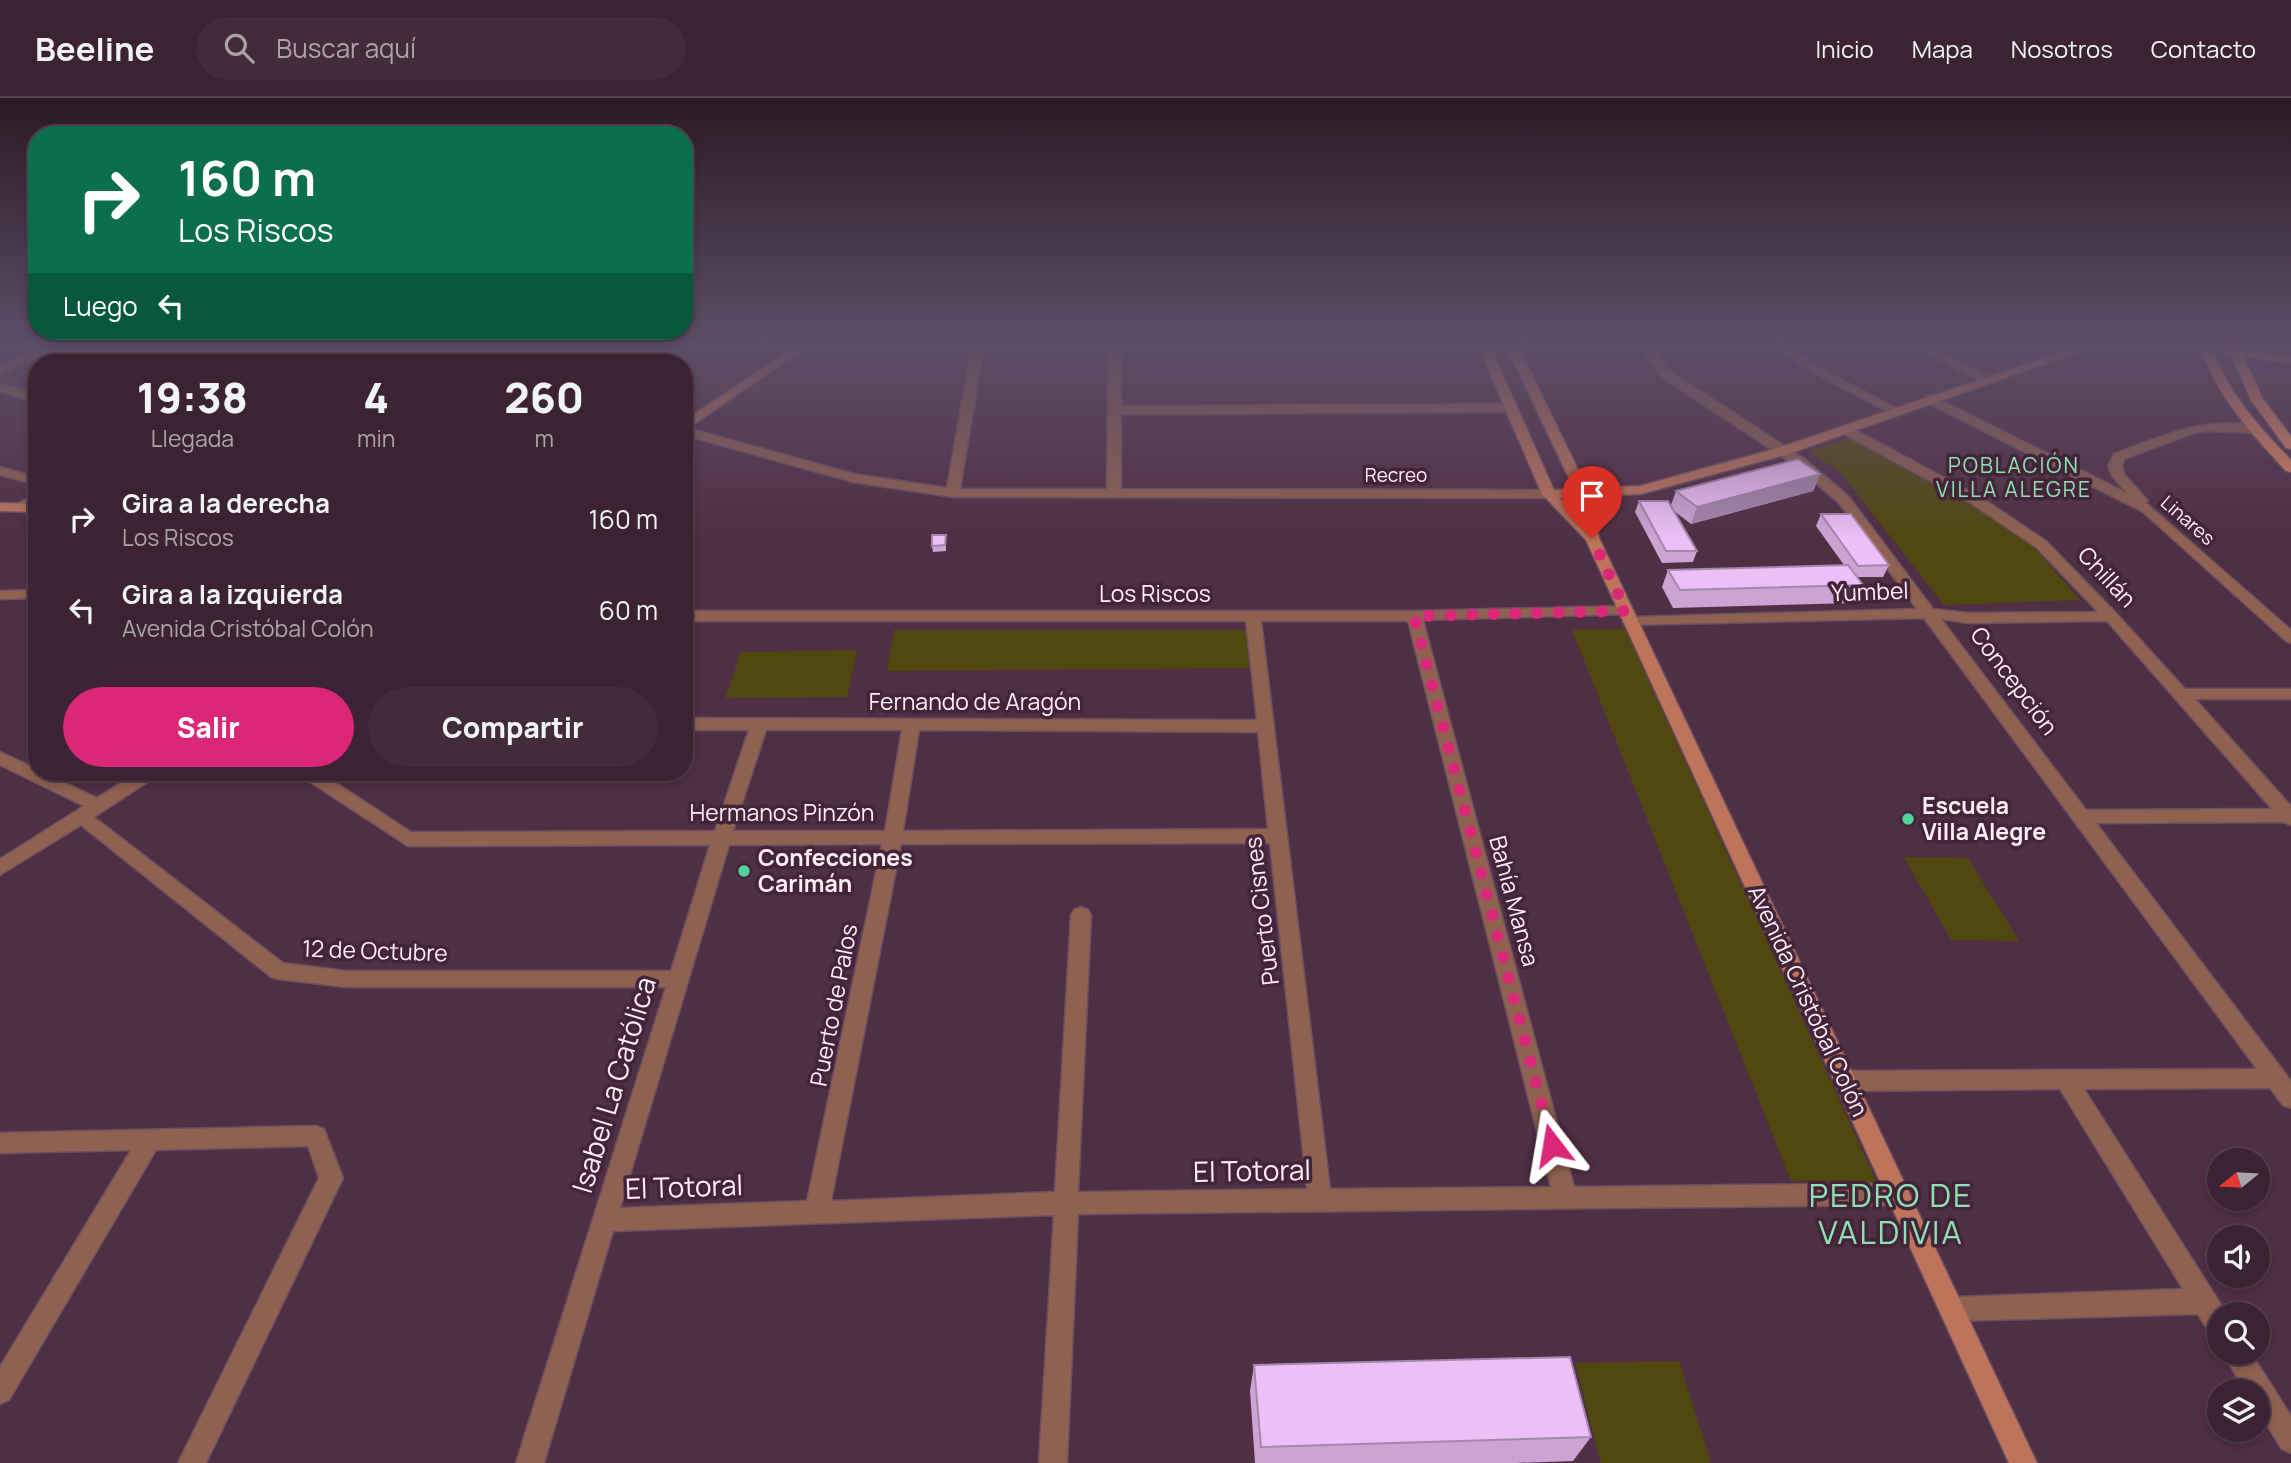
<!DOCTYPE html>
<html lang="es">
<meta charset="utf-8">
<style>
body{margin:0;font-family:Manrope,sans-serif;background:#422b3b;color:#f1f3f6;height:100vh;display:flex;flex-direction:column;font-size:26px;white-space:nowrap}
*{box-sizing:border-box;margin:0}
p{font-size:23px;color:#aca4ac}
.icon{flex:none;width:38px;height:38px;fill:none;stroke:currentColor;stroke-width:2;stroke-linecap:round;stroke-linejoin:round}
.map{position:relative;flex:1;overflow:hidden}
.details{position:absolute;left:28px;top:256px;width:665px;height:427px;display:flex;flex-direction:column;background:#3b2333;border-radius:28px;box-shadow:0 4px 10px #0003,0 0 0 2px #54404e}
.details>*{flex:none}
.guide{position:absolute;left:28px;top:28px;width:665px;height:214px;border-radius:28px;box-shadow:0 4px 10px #0003,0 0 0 2px #54404e;background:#0b6e4f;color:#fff;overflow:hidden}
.needle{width:46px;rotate:252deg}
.controls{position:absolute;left:2207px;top:1050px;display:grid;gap:14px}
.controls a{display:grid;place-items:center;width:63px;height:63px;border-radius:50%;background:#3b2333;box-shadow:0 4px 10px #0003,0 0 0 2px #54404e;font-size:35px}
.pin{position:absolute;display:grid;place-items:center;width:60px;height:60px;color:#fff;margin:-72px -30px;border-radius:50% 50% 50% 0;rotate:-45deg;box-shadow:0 0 7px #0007}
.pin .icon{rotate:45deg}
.me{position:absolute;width:77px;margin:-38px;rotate:346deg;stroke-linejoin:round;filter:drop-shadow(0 0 5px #0008)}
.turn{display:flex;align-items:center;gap:24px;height:147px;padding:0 35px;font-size:32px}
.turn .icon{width:91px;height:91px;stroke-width:2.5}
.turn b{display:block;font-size:49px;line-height:60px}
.then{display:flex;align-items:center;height:66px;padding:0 35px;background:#0003;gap:14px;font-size:26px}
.eta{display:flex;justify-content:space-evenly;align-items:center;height:119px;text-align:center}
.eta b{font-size:42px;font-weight:800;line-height:49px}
.button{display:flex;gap:14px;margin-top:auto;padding:14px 35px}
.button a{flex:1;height:80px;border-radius:42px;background:#db2777;color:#fff;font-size:28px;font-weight:800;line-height:80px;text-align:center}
.button a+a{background:#422b3b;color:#f1f3f6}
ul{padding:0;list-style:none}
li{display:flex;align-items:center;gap:21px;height:91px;padding:0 35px}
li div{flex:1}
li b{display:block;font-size:26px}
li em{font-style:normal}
header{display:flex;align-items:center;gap:42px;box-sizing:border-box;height:98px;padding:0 35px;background:#3b2333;border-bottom:2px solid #54404e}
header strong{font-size:33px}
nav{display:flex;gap:38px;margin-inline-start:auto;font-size:24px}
.search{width:490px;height:63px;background:#422b3b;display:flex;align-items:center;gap:18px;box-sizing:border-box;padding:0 24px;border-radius:38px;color:#aca4ac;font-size:26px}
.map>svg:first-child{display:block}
.green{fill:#51480f}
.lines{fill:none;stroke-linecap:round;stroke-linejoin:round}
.street-casing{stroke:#6b4e61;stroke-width:3}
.secondary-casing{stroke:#6b4e61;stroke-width:3}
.primary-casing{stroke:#6b4e61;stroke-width:3}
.street{fill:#8f6150;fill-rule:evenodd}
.secondary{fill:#bd745a;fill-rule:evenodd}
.primary{fill:#e08361;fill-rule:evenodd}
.wall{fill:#cba4d4}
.shaded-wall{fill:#a586ac}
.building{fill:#ecbff6;stroke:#a586ac;stroke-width:2}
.route{stroke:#db2777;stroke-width:12;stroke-dasharray:0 21.6}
.poi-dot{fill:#50d398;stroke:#432439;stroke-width:2.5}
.labels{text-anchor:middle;stroke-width:7;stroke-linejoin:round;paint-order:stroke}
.far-street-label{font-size:19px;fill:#ffeef8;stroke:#432439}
.far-neighbourhood-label{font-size:21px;letter-spacing:2px;fill:#8fe0b5;stroke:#432439}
.street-label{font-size:23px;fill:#ffeef8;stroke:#432439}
.poi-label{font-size:23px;font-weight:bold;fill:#ffeef8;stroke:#432439;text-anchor:start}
.near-street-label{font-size:28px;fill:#ffeef8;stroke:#432439}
.near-quarter-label{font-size:32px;letter-spacing:2px;fill:#8fe0b5;stroke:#432439}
</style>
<header>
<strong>Beeline</strong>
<div class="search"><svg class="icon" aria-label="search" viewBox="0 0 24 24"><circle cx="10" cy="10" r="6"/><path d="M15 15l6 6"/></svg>Buscar aquí</div>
<nav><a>Inicio</a><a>Mapa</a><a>Nosotros</a><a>Contacto</a></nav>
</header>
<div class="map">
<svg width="2291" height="1365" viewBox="0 0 2291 1365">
<rect width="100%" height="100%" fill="#4f2f44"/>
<path class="green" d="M1856,338L2018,431L2080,502L1944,507L1840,374L1809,353Z
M1625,531L1877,1085L1791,1083L1572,532Z
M894,532H1247L1250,570L887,573Z
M857,552L847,599L725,600L741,554Z
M1904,759L1968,760L2019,843L1951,842Z
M1679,1263L1711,1365H1601L1575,1265Z"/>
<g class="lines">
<defs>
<path id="street" d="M45,248H60L0,277V269Z
M122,248H142L196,264H177Z
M311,248H326L294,264H279Z
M590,248H604L578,264H564Z
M972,248H984L960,391H1107L1109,248H1121V308L1511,306L1517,310L1511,314L1121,316V391L1549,392L1556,396L1549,400L953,399L853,384L684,337V329L854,376L947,390Z
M1639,248H1650L1670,273L1806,362L1849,399L1933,511L1968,515L2098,514L2036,449L1972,406L1842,335V329H1850L1982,400L2046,443L2116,515L2185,591H2291V601H2195L2291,708V727L2284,724L2096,725L2291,983V1010L2283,1007L2270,990L2084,991L2227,1216H2219V1240L2210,1236L2198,1216L1954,1223L1945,1220L1942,1211L1945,1202L1954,1199L2183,1191L2060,991L1846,993L1838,990L1835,983L1838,976L1846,973L2257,971L1924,520L1626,527L1623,524L1626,521L1631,519L1917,511L1839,405L1796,368L1662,279ZM1941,521L1968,525L2107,523L2272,711L2086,712Z
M1777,248H1790L1818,269L1902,313L1900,316H1892L1810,273Z
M1915,248H1930L1993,282L1983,285Z
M425,249H433L475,264H458L425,253Z
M0,286L37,296V304L0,294Z
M1930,297L2127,395L2112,378L2108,368L2114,356C2162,338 2207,317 2259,328L2261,331L2255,335L2208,333L2194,335L2124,361L2122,368L2125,377L2148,403L2146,405L2291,532V545L2286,543L2143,414L1926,304V298Z
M0,369L37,379V387L0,377Z
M37,395V405L19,413L12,409Z
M37,492V500L0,501V493Z
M1626,508L1631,510L1634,513L1631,516L1423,522L1574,1089L1898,1085L1906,1088L1910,1096L1906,1104L1898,1107L1078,1116L1067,1365H1039L1054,1117L613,1133L544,1365H516L666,889H346L278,881L271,879L81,727L0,777V761L84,708L0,667V654L37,671V674H43L97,700L138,674H160L157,678L94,719L283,865L346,873H671L710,747L408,748L301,678L298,674H319L411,734L715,733L749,632H684V620L1257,622L1246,523H684V513H1414ZM1261,523H1408L1551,1089L1330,1091ZM766,632H902L885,733H733ZM919,632L1258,634L1268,731L903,733ZM1270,745L1307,1091L1078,1094L1091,817L1088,812L1081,809L1074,812L1071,817L1055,1094L831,1103L901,746ZM882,746L807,1103L620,1110L729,747Z
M316,1028L324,1031L343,1080L206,1365H178L319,1080L308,1048L156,1052L9,1302L0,1306V1269L131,1052L0,1055V1035Z
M2223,1255H2251L2291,1318V1355L2282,1351L2258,1313V1293H2245Z"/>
<path id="secondary" d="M795,248H808L684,333V323Z
M1478,248H1490L1554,392L1574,391L1506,248H1518L1587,390L1640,388L1778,350L2079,248H2097L1788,356L1641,396L1590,398L1599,440L2037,1365H2009L1586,442L1542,396ZM1577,399L1581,421L1560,400Z
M2182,248H2214L2291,260V266Z
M0,405L37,406V414L0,413Z"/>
<path id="primary" d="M2200,248H2212C2227,295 2258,327 2291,362V374L2286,373C2251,335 2217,299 2200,248Z
M2227,248H2239L2263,301L2291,338V351L2286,350L2251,302Z"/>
</defs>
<use href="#street" class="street-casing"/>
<use href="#secondary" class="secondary-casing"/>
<use href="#primary" class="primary-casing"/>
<use href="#street" class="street"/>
<use href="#secondary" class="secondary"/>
<use href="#primary" class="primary"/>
</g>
<path class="wall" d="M1820,376L1813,393L1691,426L1674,413L1697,453L1693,464L1662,465L1635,414L1639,403L1671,407L1676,393Z
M1821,416L1889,467L1883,479H1857L1863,487L1854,505L1673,510L1662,489L1668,472L1844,467L1816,428Z
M946,437V453L933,454L932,448Z
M1254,1267L1591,1339L1573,1363L1515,1365H1255L1250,1293Z"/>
<path class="shaded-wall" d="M1820,376L1813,393L1691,426L1697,409Z"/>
<path class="building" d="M1798,361L1820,376L1697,409L1676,393Z
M1639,403H1668L1697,453H1666Z
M1821,416H1851L1889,467L1858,468Z
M932,437H946L945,447L932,448Z
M1848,467L1863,487L1680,492L1668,472Z
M1570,1259L1591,1339L1261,1349L1254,1267Z"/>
<linearGradient id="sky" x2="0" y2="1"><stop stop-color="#2b1a25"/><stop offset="0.56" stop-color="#5d4d67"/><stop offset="1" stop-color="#5d4d67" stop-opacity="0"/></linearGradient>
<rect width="2291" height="440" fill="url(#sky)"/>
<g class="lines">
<path class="route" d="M1552,1047L1414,518L1626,513L1592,440"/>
</g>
<g class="poi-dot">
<circle cx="1908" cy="721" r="7"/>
<circle cx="744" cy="773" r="7"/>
</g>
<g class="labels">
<g class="far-street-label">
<text x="1396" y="384">Recreo</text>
<text transform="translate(2188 422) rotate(41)" y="7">Linares</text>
</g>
<g class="far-neighbourhood-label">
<text x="2014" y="375">POBLACIÓN<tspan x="2014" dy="24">VILLA ALEGRE</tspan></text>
</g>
<g class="street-label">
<text transform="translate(2107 479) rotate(47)" y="8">Chillán</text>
<text transform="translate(1870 494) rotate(-2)" y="8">Yumbel</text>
<text x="1155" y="504">Los Riscos</text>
<text transform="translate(2014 583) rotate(53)" y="8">Concepción</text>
<text x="975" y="612">Fernando de Aragón</text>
<text x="782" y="723">Hermanos Pinzón</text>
<text transform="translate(1514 803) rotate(75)" y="8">Bahía Mansa</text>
<text transform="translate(1262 813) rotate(-97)" y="8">Puerto Cisnes</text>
<text transform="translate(375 853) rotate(2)" y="8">12 de Octubre</text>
<text transform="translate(1808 903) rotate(65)" y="8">Avenida Cristóbal Colón</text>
<text transform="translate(834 907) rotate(-79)" y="8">Puerto de Palos</text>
</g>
<g class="poi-label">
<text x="1922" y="716">Escuela<tspan x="1922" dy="26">Villa Alegre</tspan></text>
<text x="758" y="768">Confecciones<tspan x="758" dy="26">Carimán</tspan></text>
</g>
<g class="near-street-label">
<text transform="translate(614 987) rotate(-73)" y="10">Isabel La Católica</text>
<text transform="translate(1252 1073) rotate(-1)" y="10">El Totoral</text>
<text transform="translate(684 1089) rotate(-2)" y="10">El Totoral</text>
</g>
<g class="near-quarter-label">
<text x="1891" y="1109">PEDRO DE<tspan x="1891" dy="37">VALDIVIA</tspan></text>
</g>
</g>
</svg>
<div class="controls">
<a><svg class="needle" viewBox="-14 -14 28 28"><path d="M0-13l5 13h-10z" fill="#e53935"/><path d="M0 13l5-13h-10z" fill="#aca4ac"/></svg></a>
<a><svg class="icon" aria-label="sound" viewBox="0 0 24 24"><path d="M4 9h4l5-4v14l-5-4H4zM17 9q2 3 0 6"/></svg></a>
<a><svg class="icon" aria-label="search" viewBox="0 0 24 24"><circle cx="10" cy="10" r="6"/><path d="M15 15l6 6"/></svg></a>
<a><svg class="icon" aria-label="layers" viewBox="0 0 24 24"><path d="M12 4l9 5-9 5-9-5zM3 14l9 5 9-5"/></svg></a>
</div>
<div class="pin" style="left:1592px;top:440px;background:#d93025"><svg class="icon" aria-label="arrive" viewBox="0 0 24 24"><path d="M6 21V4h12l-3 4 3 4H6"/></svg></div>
<svg class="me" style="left:1552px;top:1047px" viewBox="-20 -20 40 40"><path d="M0-17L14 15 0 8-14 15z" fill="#db2777" stroke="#fff" stroke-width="4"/></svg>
<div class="guide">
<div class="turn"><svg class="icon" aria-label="right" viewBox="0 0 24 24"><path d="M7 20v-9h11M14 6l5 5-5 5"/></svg><div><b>160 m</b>Los Riscos</div></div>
<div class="then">Luego<svg class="icon" aria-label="left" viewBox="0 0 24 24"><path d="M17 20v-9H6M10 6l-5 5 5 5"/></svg></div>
</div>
<section class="details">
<div class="eta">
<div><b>19:38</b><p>Llegada</p></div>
<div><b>4</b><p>min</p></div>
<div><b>260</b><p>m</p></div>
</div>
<ul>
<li><svg class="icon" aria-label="right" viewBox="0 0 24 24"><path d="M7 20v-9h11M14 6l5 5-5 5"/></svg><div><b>Gira a la derecha</b><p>Los Riscos</p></div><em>160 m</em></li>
<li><svg class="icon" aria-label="left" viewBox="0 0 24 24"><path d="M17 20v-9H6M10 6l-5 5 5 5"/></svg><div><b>Gira a la izquierda</b><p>Avenida Cristóbal Colón</p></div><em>60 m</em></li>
</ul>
<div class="button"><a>Salir</a><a>Compartir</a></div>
</section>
</div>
